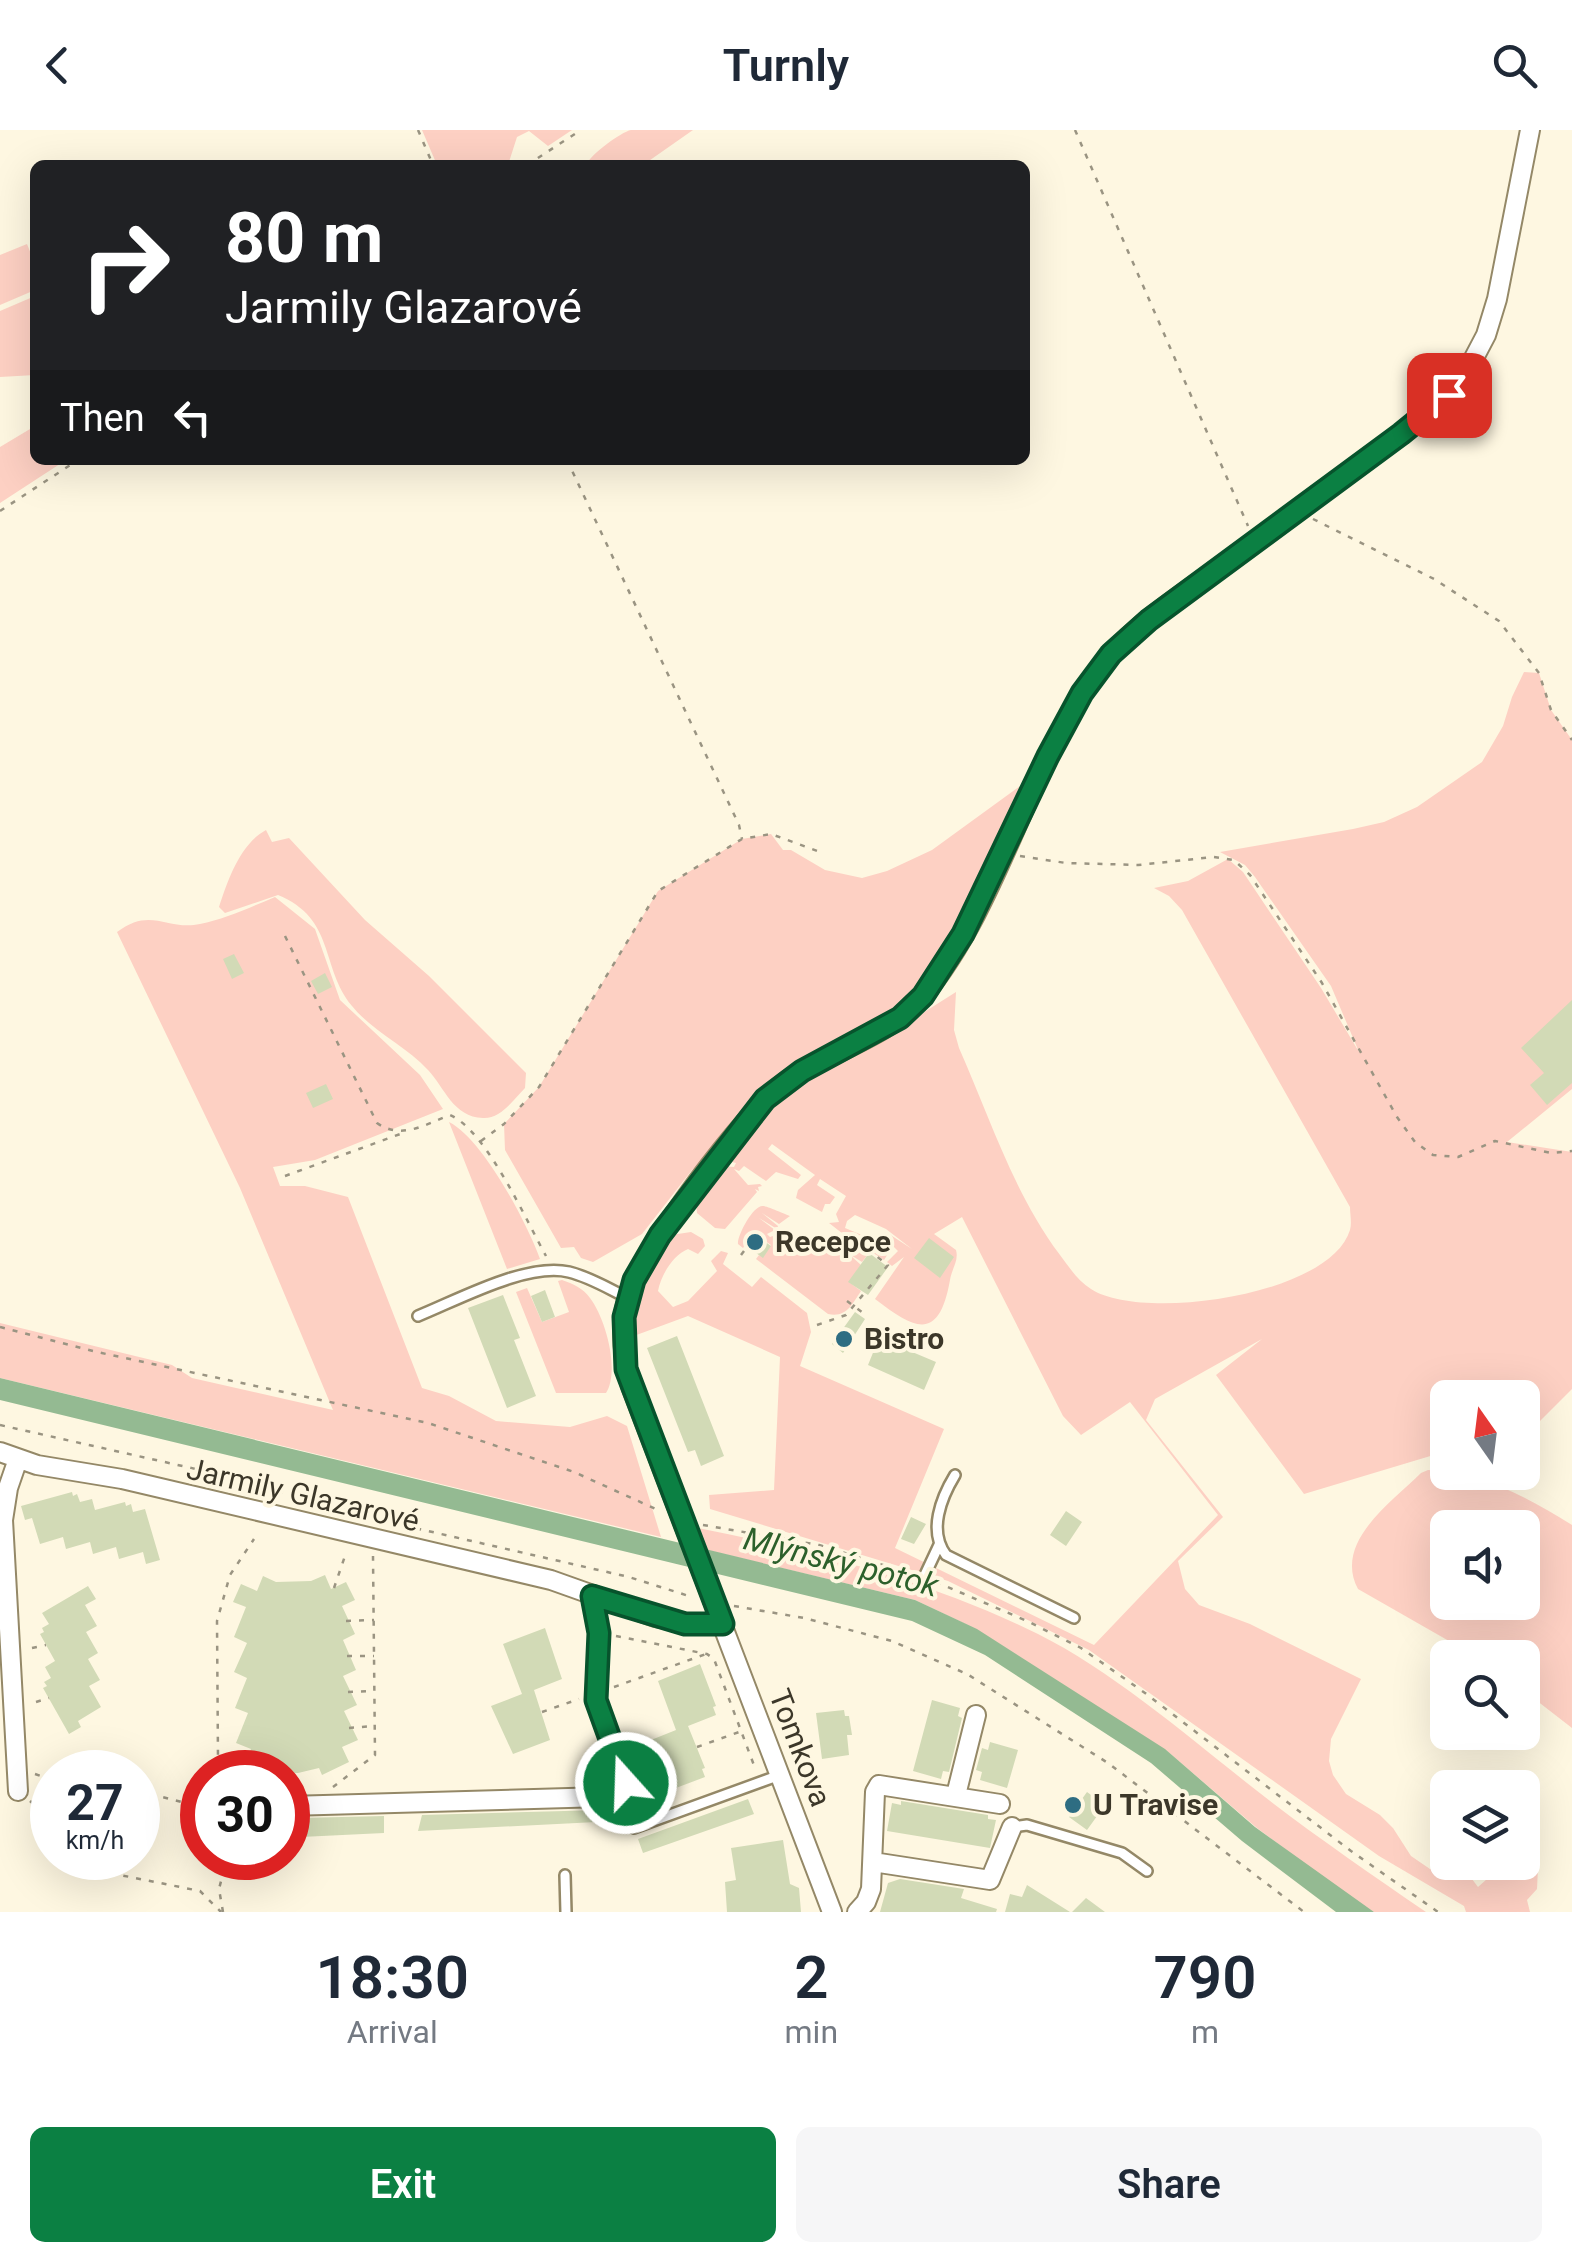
<!DOCTYPE html>
<meta charset="utf-8">
<style>
body{margin:0;font-family:Roboto,sans-serif;background:#f6f6f7;color:#1f2937;height:100vh;display:flex;flex-direction:column;font-size:38px;white-space:nowrap}
*{box-sizing:border-box;margin:0}
p{font-size:32px;color:#747a83}
.icon{flex:none;width:55px;height:55px;fill:none;stroke:currentColor;stroke-width:2;stroke-linecap:round;stroke-linejoin:round}
.map{position:relative;height:1782px;overflow:hidden}
.drawer{display:flex;flex-direction:column;background:#fff;flex:1}
.drawer>*{flex:none}
.guide{position:absolute;left:30px;top:30px;width:1000px;height:305px;border-radius:15px;box-shadow:0 10px 40px #0002;background:#202124;color:#fff;overflow:hidden}
.needle{width:65px;rotate:346deg}
.controls{position:absolute;left:1430px;top:1250px;display:grid;gap:20px}
.controls a{display:grid;place-items:center;width:110px;height:110px;border-radius:15px;background:#fff;box-shadow:0 10px 40px #0002;font-size:50px}
.speed{position:absolute;left:30px;top:1620px;display:flex;gap:20px;font-size:50px;font-weight:700;text-align:center}
.speed>*{display:grid;place-content:center;width:130px;height:130px;border-radius:50%;background:#fff;box-shadow:0 10px 40px #0002;line-height:1}
.speed small{font-size:25px;font-weight:400}
.speed .limit{border:15px solid #d22;background:#fff;color:#111}
.pin{position:absolute;display:grid;place-items:center;width:85px;height:85px;color:#fff;margin:-42px;border-radius:20px;box-shadow:0 5px 15px #0006}
.me{position:absolute;width:110px;margin:-55px;rotate:340deg;stroke-linejoin:round;filter:drop-shadow(0 0 8px #0008)}
.turn{display:flex;align-items:center;gap:35px;height:210px;padding:0 30px;font-size:45px}
.turn .icon{width:130px;height:130px;stroke-width:2.5}
.turn b{display:block;font-size:70px;line-height:85px}
.then{display:flex;align-items:center;height:95px;padding:0 30px;background:#0003;gap:20px;font-size:38px}
.eta{display:flex;justify-content:space-evenly;align-items:center;height:170px;text-align:center}
.eta b{font-size:60px;font-weight:600;line-height:70px}
.cta{display:flex;gap:20px;margin-top:auto;padding:20px 30px}
.cta a{flex:1;height:115px;border-radius:15px;background:#0b8043;color:#fff;font-size:40px;font-weight:600;line-height:115px;text-align:center}
.cta a+a{background:#f6f6f7;color:#1f2937}
header{display:flex;justify-content:space-between;align-items:center;height:130px;padding:0 30px;background:#fff;font-size:45px;font-weight:600}
.map>svg:first-child{display:block}
.green{fill:#fdd0c3;fill-rule:evenodd}
.water{fill:#94ba92}
.building{fill:#d2dab6}
.lines{fill:none;stroke-linecap:round;stroke-linejoin:round}
.lane-casing{stroke:#948867;stroke-width:14}
.street-casing{stroke:#948867;stroke-width:22}
.path{stroke:#9a9482;stroke-width:2.5;stroke-dasharray:5 8;stroke-linecap:butt}
.lane{stroke:#fff;stroke-width:9}
.street{stroke:#fff;stroke-width:18}
.route-casing{stroke:#07532c;stroke-width:25}
.route{stroke:#0b8043;stroke-width:18}
.poi-dot{fill:#2e6d82;stroke:#fef7e1;stroke-width:4}
.labels{text-anchor:middle;stroke-width:8;stroke-linejoin:round;paint-order:stroke}
.poi-label{font-size:30px;font-weight:bold;fill:#3c3729;stroke:#fef7e1;text-anchor:start}
.street-label{font-size:30px;fill:#3c3729;stroke:#fef7e1}
.water-label{font-size:32px;font-style:italic;fill:#2c602b;stroke:#fef7e1}
</style>
<header><svg class="icon" aria-label="back" viewBox="0 0 24 24"><path d="M15 5l-7 7 7 7"/></svg>Turnly<svg class="icon" aria-label="search" viewBox="0 0 24 24"><circle cx="10" cy="10" r="6"/><path d="M15 15l6 6"/></svg></header>
<div class="map">
<svg width="1572" height="1782" viewBox="0 0 1572 1782">
<rect width="100%" height="100%" fill="#fef7e1"/>
<path class="green" d="M422,0H572L548,16L529,1L517,7L508,35H437Z
M631,0H693L643,35H586C590,25 621,2 631,0Z
M27,114L35,134V160L0,175V125Z
M35,166V245L0,247V181Z
M35,296V330H66L0,373V317Z
M1524,542L1539,543L1551,580L1572,610V959L1507,1012L1572,1022V1259L1536,1295L1523,1299L1522,1268H1448L1447,1321L1304,1364L1216,1245L1262,1209L1155,1269L1146,1290L1223,1387L1178,1431L1185,1459L1199,1475L1250,1494L1361,1549L1331,1609L1329,1631L1333,1645L1346,1664L1380,1685L1393,1698L1411,1726L1430,1739L1469,1745L1478,1757L1505,1733L1522,1732L1523,1724H1531L1538,1738L1537,1759L1527,1770L1530,1782H1466L1464,1776L1379,1726L1089,1520L948,1451L710,1379L709,1365L774,1360L780,1227L688,1186L631,1207C632,1167 650,1138 671,1105L691,1102L703,1109L705,1116L698,1124L688,1119C673,1125 661,1145 658,1161L673,1177L688,1171L717,1141L711,1131L721,1121L728,1123L723,1134L752,1157L761,1147L807,1183L811,1202L800,1236L944,1299L895,1418L1094,1515L1218,1385L1130,1272L1081,1305L1063,1286L962,1087L934,1104L956,1120C959,1131 952,1138 950,1150C939,1212 915,1200 875,1169L904,1127L892,1136L887,1132L898,1121L893,1116L884,1130L858,1113L869,1123L862,1132L849,1124L861,1135L849,1152L861,1161C852,1174 847,1188 828,1184L756,1129L759,1125L763,1127L771,1115L754,1103L743,1118L738,1114C737,1106 753,1075 763,1076C767,1076 787,1085 790,1086L779,1094L762,1083L778,1096L777,1099L759,1088L775,1100L767,1104L770,1107L776,1105L775,1113L779,1118L803,1111L808,1103L807,1110L818,1113L822,1107L832,1113L836,1107L841,1112L847,1107L829,1093L839,1092L836,1084L846,1066L820,1049L817,1055L835,1067L830,1074H825L822,1082L796,1068L798,1060L815,1045L772,1014L768,1019L801,1045L798,1049L776,1042L766,1051L744,1036L739,1041L734,1039L748,1055L760,1054L762,1056L758,1057L759,1061L755,1059L757,1062L725,1099L715,1098L697,1083L696,1071L723,1036L734,1037L736,1033L732,1032L738,1014L753,995L788,960L888,905L956,862L954,900L959,918C990,988 1014,1064 1060,1125C1069,1137 1078,1151 1091,1159C1141,1192 1330,1166 1350,1100C1352,1093 1350,1084 1350,1077L1182,780L1169,766L1154,758L1188,751L1228,729L1243,742L1321,858L1359,922L1331,856L1255,747L1245,735L1220,722L1353,699L1384,692L1417,677L1482,632L1503,596L1512,567ZM855,1085L886,1099L912,1119L889,1104L882,1113L885,1116L883,1119L879,1117L881,1113L845,1098L847,1091Z
M1027,651L964,787L933,837L901,877L808,927L754,966L713,1023L692,1040L642,1104L593,1132L581,1128L574,1117L561,1118L505,1020L504,994L539,957L658,761L742,709L771,704L783,720H791L825,740L862,748L887,741L932,720Z
M266,700L272,712L289,708L365,790L429,846L526,943L525,958C514,969 501,989 483,988C453,987 445,958 428,940C406,916 372,901 352,876C320,837 336,789 278,765L225,783L219,777C228,750 240,714 266,700Z
M275,767L315,799L340,870L420,945L443,979L315,1030L273,1037L280,1056H305L348,1067L422,1258L449,1266L496,1291L570,1297L607,1286L627,1296L661,1407L0,1248V1193L172,1235L192,1248L333,1280L240,1058L117,802C151,776 167,801 200,794C225,789 251,777 275,767Z
M449,992C483,1009 527,1093 540,1129L507,1139Z
M562,1150C573,1154 583,1158 590,1168C606,1189 620,1241 606,1263H556L516,1162L527,1158L542,1192L569,1182L558,1151Z
M1428,1340C1480,1342 1528,1367 1572,1395V1598L1523,1560L1522,1528L1477,1527L1358,1459C1333,1412 1392,1372 1421,1343ZM1448,1398H1522V1472H1448Z
M698,1398C814,1421 931,1451 1038,1504C1110,1540 1184,1603 1247,1653C1305,1699 1365,1740 1426,1782H1374L1355,1771L1257,1698L1167,1621L976,1499L915,1470L707,1420Z"/>
<path class="water" d="M0,1248L915,1470L977,1499L1165,1619L1255,1697L1374,1782H1336L1242,1711L1151,1633L985,1525L912,1491L0,1270Z"/>
<path class="building" d="M234,824L244,843L232,849L223,829Z
M325,843L332,857L318,864L311,851Z
M1572,870V953L1547,975L1530,955L1544,943L1521,918Z
M326,954L333,969L313,978L306,963Z
M753,1103L771,1116L763,1128L745,1115Z
M929,1108L954,1127L940,1148L914,1128Z
M869,1123L888,1137L868,1165L848,1152Z
M545,1160L555,1187L542,1192L531,1166Z
M503,1165L520,1208L514,1210L536,1266L507,1278L468,1178Z
M855,1182L865,1189L843,1223L832,1214Z
M677,1206L724,1326L701,1336L695,1320L688,1322L647,1218Z
M879,1208L936,1232L924,1260L868,1235Z
M72,1362L73,1366L77,1364L80,1372L92,1369L95,1380L125,1372L126,1376L131,1374L133,1382L145,1379L160,1430L146,1434L143,1422L119,1429L116,1417L93,1424L90,1412L66,1419L63,1407L40,1414L32,1388L25,1390L21,1376Z
M1066,1381L1082,1392L1066,1416L1050,1405Z
M911,1387L926,1394L914,1414L901,1409Z
M325,1445L331,1459L346,1452L355,1470L342,1476L355,1504L343,1510L356,1540L343,1546L357,1575L344,1581L358,1610L342,1617L349,1632L322,1645L319,1638L298,1643L263,1642L245,1634L251,1619L236,1613L248,1583L235,1578L247,1548L234,1542L247,1513L234,1507L246,1477L233,1472L241,1454L257,1461L263,1446L276,1452L311,1451Z
M88,1456L96,1469L85,1475L97,1496L86,1502L98,1523L88,1529L100,1550L89,1556L101,1577L78,1591L81,1597L69,1604L43,1558L47,1556L44,1552L51,1548L45,1537L55,1531L40,1504L44,1502L42,1498L49,1494L42,1483Z
M545,1498L562,1549L534,1560L550,1610L513,1624L491,1576L522,1564L503,1514Z
M700,1534L716,1576L713,1577L716,1585L688,1596L705,1638L702,1639L705,1647L668,1661L646,1612L676,1600L658,1551Z
M932,1570L960,1578L958,1586L962,1588L949,1642L943,1641L941,1649L913,1641Z
M844,1580L845,1586H849L852,1605H847L849,1625L822,1629L816,1583Z
M990,1612L1018,1620L1007,1658L980,1650L982,1642L976,1640L982,1618L988,1620Z
M1087,1662L1105,1675L1087,1700L1069,1687Z
M748,1669L754,1684L643,1723L638,1709Z
M632,1670L638,1683L616,1691L418,1701L422,1685L603,1680Z
M901,1671L988,1685V1689L996,1690L990,1718L887,1701L892,1673L901,1675Z
M384,1686V1703L301,1707L300,1688Z
M783,1710L790,1754L799,1758L801,1782H727L725,1752L736,1750L731,1718Z
M900,1749L964,1759L961,1768L997,1779L996,1782H880L888,1753Z
M1027,1755L1070,1782H1005L1010,1764L1022,1767Z
M1086,1768L1105,1782H1072Z"/>
<g class="lines">
<defs>
<path id="lane" d="M418,1186C458,1170 527,1132 569,1142C590,1147 609,1159 628,1168
M955,1345C941,1368 928,1401 946,1425L1074,1488
M924,1447L939,1415
M1012,1697L1027,1695L1122,1723L1147,1741
M634,1698L780,1645
M565,1745L566,1782"/>
<path id="street" d="M0,1322L37,1335L122,1349L551,1450L655,1487L697,1495L723,1494
M18,1661L3,1390L8,1358L18,1329
M956,1665L976,1585
M288,1676L603,1667L628,1658L595,1570L599,1503L592,1466
M873,1732L990,1750L1012,1697
M832,1782L631,1256C623,1227 619,1197 628,1167C644,1117 745,981 788,950C830,921 889,907 922,867C1001,771 1025,642 1097,542C1127,499 1175,470 1217,439C1286,389 1355,339 1424,287L1464,247L1486,205L1497,169L1530,0
M857,1782L866,1772L871,1759L875,1662L879,1655L1000,1674"/>
</defs>
<use href="#lane" class="lane-casing"/>
<use href="#street" class="street-casing"/>
<path class="path" d="M418,0L433,35
M1075,0L1248,396
M527,35L581,0
M567,330L739,695L742,709
M0,381L78,330
M1313,389L1434,449L1499,491L1539,543L1551,580L1572,610
M1020,726L1066,733L1138,735L1214,727L1234,730L1250,745L1322,853L1397,987L1415,1012L1433,1025L1458,1027L1495,1011L1551,1023L1572,1021
M285,806L377,993C401,1010 424,995 450,985C486,1000 526,1090 546,1126
M481,1011L504,994L539,957L658,761L742,709L771,704L820,722
M285,1046L403,1003
M741,1125L747,1117
M847,1171L866,1185
M817,1195L846,1185L888,1135L859,1113
M0,1197L97,1222L428,1293L574,1342L658,1380
M0,1295L218,1344L393,1393L629,1447L692,1467
M703,1395L819,1415L909,1443
M936,1452L1027,1491L1081,1518L1145,1563L1351,1721L1438,1782
M334,1458L345,1426
M734,1476L804,1488L892,1511L967,1544L1108,1633L1304,1782
M346,1491L374,1490
M616,1506L707,1524L714,1529L755,1638
M32,1518L46,1515
M347,1526H374
M614,1557L706,1524
M348,1562L373,1561
M36,1572L49,1568
M542,1582L579,1569
M349,1598L373,1596
M697,1617L742,1601
M235,1642L218,1630L217,1491L230,1445L254,1409
M35,1644L52,1650
M333,1657L375,1625L373,1426
M138,1661L202,1677
M646,1661L671,1671
M30,1671L52,1690
M89,1728L115,1744L200,1761L221,1782
M223,1782L219,1759L227,1728"/>
<use href="#lane" class="lane"/>
<use href="#street" class="street"/>
</g>
<g class="lines">
<defs>
<path id="route" d="M626,1653L596,1570L599,1503L592,1466L685,1494H723L626,1239L624,1187L634,1150L660,1105L765,969L802,941L900,888L923,866L963,804L1048,626L1082,563L1111,524L1149,490L1401,304L1449,265"/>
</defs>
<use href="#route" class="route-casing"/>
<use href="#route" class="route"/>
</g>
<g class="poi-dot">
<circle cx="755" cy="1112" r="10"/>
<circle cx="844" cy="1209" r="10"/>
<circle cx="1073" cy="1675" r="10"/>
</g>
<g class="labels">
<g class="poi-label">
<text x="775" y="1122">Recepce</text>
<text x="864" y="1219">Bistro</text>
<text x="1093" y="1685">U Travise</text>
</g>
<g class="street-label">
<text transform="translate(303 1365) rotate(13)" y="10">Jarmily Glazarové</text>
<text transform="translate(800 1618) rotate(69)" y="10">Tomkova</text>
</g>
<g class="water-label">
<text transform="translate(841 1432) rotate(14)" y="11">Mlýnský potok</text>
</g>
</g>
</svg>
<div class="controls">
<a><svg class="needle" viewBox="-14 -14 28 28"><path d="M0-13l5 13h-10z" fill="#e53935"/><path d="M0 13l5-13h-10z" fill="#747a83"/></svg></a>
<a><svg class="icon" aria-label="sound" viewBox="0 0 24 24"><path d="M4 9h4l5-4v14l-5-4H4zM17 9q2 3 0 6"/></svg></a>
<a><svg class="icon" aria-label="search" viewBox="0 0 24 24"><circle cx="10" cy="10" r="6"/><path d="M15 15l6 6"/></svg></a>
<a><svg class="icon" aria-label="layers" viewBox="0 0 24 24"><path d="M12 4l9 5-9 5-9-5zM3 14l9 5 9-5"/></svg></a>
</div>
<div class="speed"><div>27<small>km/h</small></div><div class="limit">30</div></div>
<div class="pin" style="left:1449px;top:265px;background:#d93025"><svg class="icon" aria-label="arrive" viewBox="0 0 24 24"><path d="M6 21V4h12l-3 4 3 4H6"/></svg></div>
<svg class="me" style="left:626px;top:1653px" viewBox="-20 -20 40 40"><circle r="17" fill="#0b8043" stroke="#fff" stroke-width="3"/><path d="M0-11L8 9 0 5-8 9z" fill="#fff"/></svg>
<div class="guide">
<div class="turn"><svg class="icon" aria-label="right" viewBox="0 0 24 24"><path d="M7 20v-9h11M14 6l5 5-5 5"/></svg><div><b>80 m</b>Jarmily Glazarové</div></div>
<div class="then">Then<svg class="icon" aria-label="left" viewBox="0 0 24 24"><path d="M17 20v-9H6M10 6l-5 5 5 5"/></svg></div>
</div>
</div>
<section class="drawer">
<div class="eta">
<div><b>18:30</b><p>Arrival</p></div>
<div><b>2</b><p>min</p></div>
<div><b>790</b><p>m</p></div>
</div>
<div class="cta"><a>Exit</a><a>Share</a></div>
</section>
